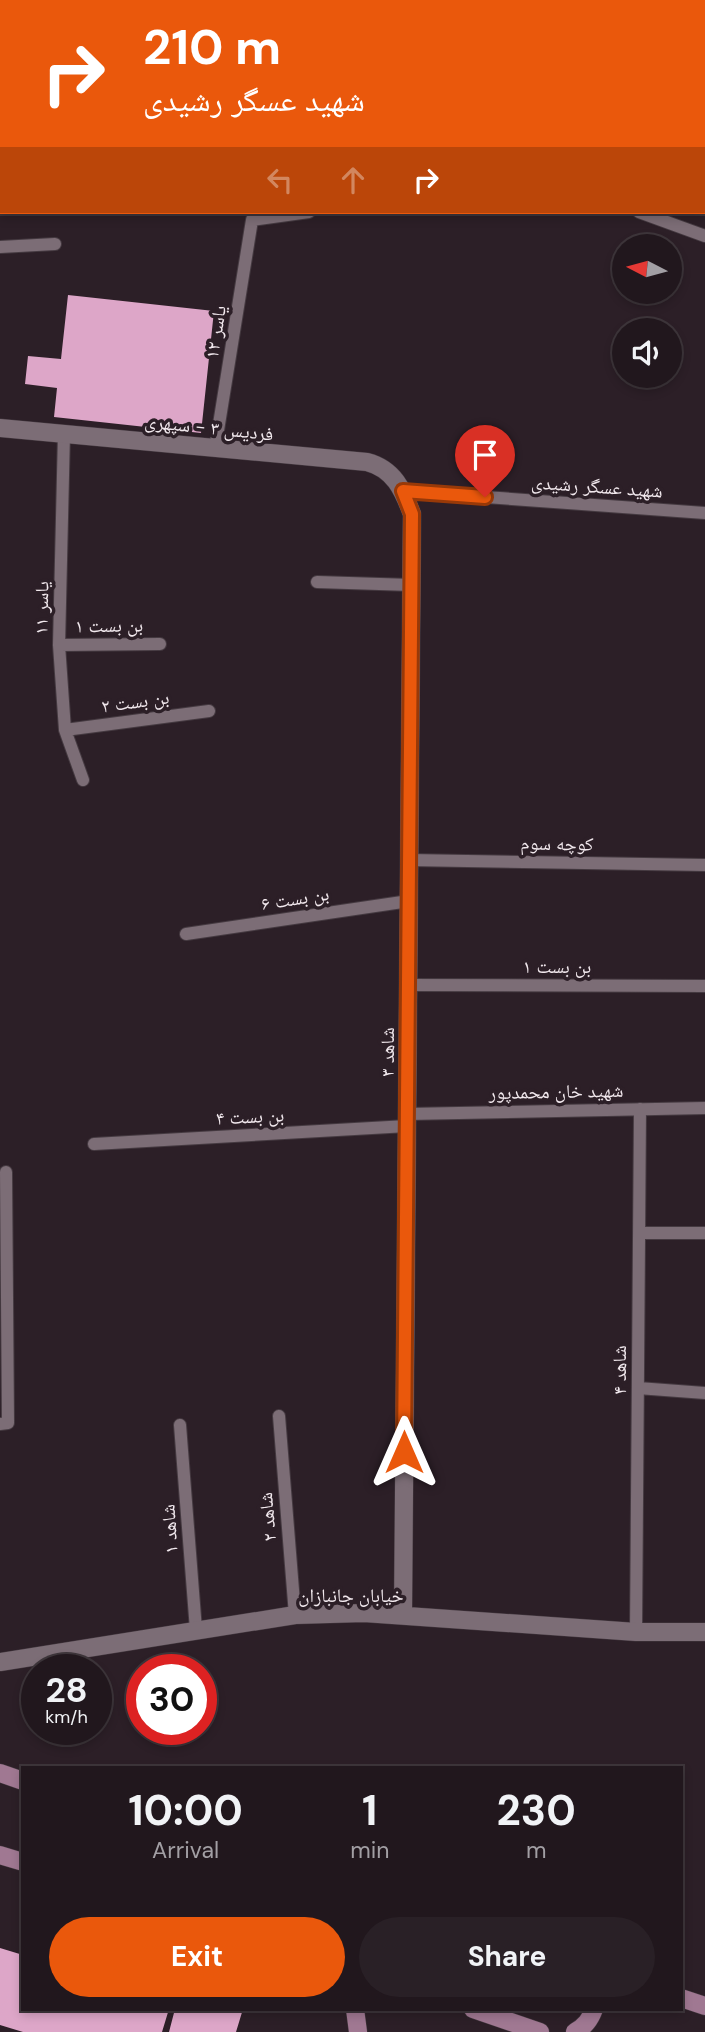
<!DOCTYPE html>
<meta charset="utf-8">
<style>
body{margin:0;font-family:"DM Sans","Noto Naskh Arabic",sans-serif;background:#292026;color:#f1f3f6;height:100vh;display:flex;flex-direction:column;font-size:26px;white-space:nowrap}
*{box-sizing:border-box;margin:0}
p{font-size:23px;color:#a29fa4}
.icon{flex:none;width:38px;height:38px;fill:none;stroke:currentColor;stroke-width:2;stroke-linecap:round;stroke-linejoin:round}
.map{position:relative;flex:1;overflow:hidden}
.panel{position:absolute;left:21px;top:1766px;width:662px;height:245px;display:flex;flex-direction:column;background:#21171d;border-radius:0px;box-shadow:0 4px 10px #0003,0 0 0 2px #3e363b}
.panel>*{flex:none}
.hud{position:absolute;left:0px;top:0px;width:705px;height:214px;box-shadow:0 4px 10px #0003,0 0 0 2px #3e363b;background:#ea580c;color:#fff;overflow:hidden}
.needle{width:46px;rotate:276deg}
.buttons{position:absolute;left:612px;top:234px;display:grid;gap:14px}
.buttons a{display:grid;place-items:center;width:70px;height:70px;border-radius:50%;background:#21171d;box-shadow:0 4px 10px #0003,0 0 0 2px #3e363b;font-size:35px}
.speed{position:absolute;left:21px;top:1654px;display:flex;gap:14px;font-size:35px;font-weight:700;text-align:center}
.speed>*{display:grid;place-content:center;width:91px;height:91px;border-radius:50%;background:#21171d;box-shadow:0 4px 10px #0003,0 0 0 2px #3e363b;line-height:1}
.speed small{font-size:18px;font-weight:400}
.speed .limit{border:10px solid #d22;background:#fff;color:#111}
.pin{position:absolute;display:grid;place-items:center;width:60px;height:60px;color:#fff;margin:-72px -30px;border-radius:50% 50% 50% 0;rotate:-45deg;box-shadow:0 0 7px #0007}
.pin .icon{rotate:45deg}
.me{position:absolute;width:77px;margin:-38px;rotate:0deg;stroke-linejoin:round;filter:drop-shadow(0 0 5px #0008)}
.turn{display:flex;align-items:center;gap:24px;height:147px;padding:0 28px;font-size:32px}
.turn .icon{width:91px;height:91px;stroke-width:2.5}
.turn b{display:block;font-size:49px;line-height:60px}
.lanes{display:flex;align-items:center;height:66px;padding:0 28px;background:#0003;justify-content:center;gap:35px;direction:ltr}
.lanes .off{opacity:.35}
.eta{display:flex;justify-content:space-evenly;align-items:center;height:119px;text-align:center}
.eta b{font-size:42px;font-weight:700;line-height:49px}
.cta{display:flex;gap:14px;margin-top:auto;padding:14px 28px}
.cta a{flex:1;height:80px;border-radius:42px;background:#ea580c;color:#fff;font-size:28px;font-weight:700;line-height:80px;text-align:center}
.cta a+a{background:#292026;color:#f1f3f6}
.map>svg:first-child{display:block}
.building{fill:#dda6c8}
.lines{fill:none;stroke-linecap:round;stroke-linejoin:round}
.service-casing{stroke:#453a41;stroke-width:14}
.minor-casing{stroke:#453a41;stroke-width:19}
.secondary-casing{stroke:#453a41;stroke-width:19}
.service{stroke:#7c6d76;stroke-width:12}
.minor{stroke:#7c6d76;stroke-width:18}
.secondary{stroke:#a07892;stroke-width:18}
.route-casing{stroke:#983908;stroke-width:18}
.route{stroke:#ea580c;stroke-width:12}
.labels{text-anchor:middle;stroke-width:7;stroke-linejoin:round;paint-order:stroke}
.street-label{font-size:19px;fill:#f1e8ed;stroke:#2c1f27}
</style>
<div class="map">
<svg width="705" height="2032" viewBox="0 0 705 2032">
<rect width="100%" height="100%" fill="#2c1f27"/>
<path class="building" d="M68,295L214,311L201,433L54,417L57,388L25,384L28,356L61,359Z
M0,1948L23,1955V2009H169L162,2032H23L0,2025Z
M175,2009H243L236,2032H169Z"/>
<g class="lines">
<defs>
<path id="service" d="M666,2V0
M0,78H2
M639,212L705,236
M0,247L55,244
M64,433L59,645L65,730L83,780
M215,449L252,220L309,212
M403,491L705,513
M317,582L411,585
M59,645L160,644
M65,730L209,711
M409,860L705,865
M186,934L409,901
M408,985L705,986
M407,1114L705,1108
M94,1144L407,1126
M639,1233H705
M638,1388L705,1393
M279,1416L295,1615
M0,1424L8,1423L6,1172
M180,1425L196,1630
M636,1632L640,1109"/>
<path id="minor" d="M0,428L367,462C394,469 403,490 412,514L403,1615
M0,1662L295,1615L364,1613L636,1632H705"/>
<path id="secondary" d="M0,1773L23,1781
M0,1855L23,1862
M681,1998L705,2006
M355,2009L358,2032
M473,2009L540,2032
M575,2032C585,2026 590,2020 594,2009"/>
</defs>
<use href="#service" class="service-casing"/>
<use href="#minor" class="minor-casing"/>
<use href="#secondary" class="secondary-casing"/>
<use href="#service" class="service"/>
<use href="#minor" class="minor"/>
<use href="#secondary" class="secondary"/>
</g>
<g class="lines">
<defs>
<path id="route" d="M404,1452L412,514L403,491L485,497"/>
</defs>
<use href="#route" class="route-casing"/>
<use href="#route" class="route"/>
</g>
<g class="labels">
<g class="street-label">
<text transform="translate(215 332) rotate(-81)" y="7">یاسر ۱۲</text>
<text transform="translate(209 427) rotate(6)" y="7">فردیس ۳ - سپهری</text>
<text transform="translate(597 486) rotate(4)" y="7">شهید عسگر رشیدی</text>
<text transform="translate(41 608) rotate(-89)" y="7">یاسر ۱۱</text>
<text transform="translate(109 625) rotate(-1)" y="7">بن بست ۱</text>
<text transform="translate(135 701) rotate(-8)" y="7">بن بست ۲</text>
<text transform="translate(557 843) rotate(1)" y="7">کوچه سوم</text>
<text transform="translate(295 898) rotate(-9)" y="7">بن بست ۶</text>
<text x="557" y="973">بن بست ۱</text>
<text transform="translate(387 1052) rotate(-90)" y="7">شاهد ۳</text>
<text transform="translate(556 1091) rotate(-1)" y="7">شهید خان محمدپور</text>
<text transform="translate(250 1116) rotate(-3)" y="7">بن بست ۴</text>
<text transform="translate(619 1370) rotate(-90)" y="7">شاهد ۴</text>
<text transform="translate(267 1517) rotate(-95)" y="7">شاهد ۲</text>
<text transform="translate(169 1529) rotate(-94)" y="7">شاهد ۱</text>
<text x="351" y="1602">خیابان جانبازان</text>
</g>
</g>
</svg>
<div class="buttons">
<a><svg class="needle" viewBox="-14 -14 28 28"><path d="M0-13l5 13h-10z" fill="#e53935"/><path d="M0 13l5-13h-10z" fill="#a29fa4"/></svg></a>
<a><svg class="icon" aria-label="sound" viewBox="0 0 24 24"><path d="M4 9h4l5-4v14l-5-4H4zM17 9q2 3 0 6"/></svg></a>
</div>
<div class="speed"><div>28<small>km/h</small></div><div class="limit">30</div></div>
<div class="pin" style="left:485px;top:497px;background:#d93025"><svg class="icon" aria-label="arrive" viewBox="0 0 24 24"><path d="M6 21V4h12l-3 4 3 4H6"/></svg></div>
<svg class="me" style="left:404px;top:1452px" viewBox="-20 -20 40 40"><path d="M0-17L14 15 0 8-14 15z" fill="#ea580c" stroke="#fff" stroke-width="4"/></svg>
<div class="hud">
<div class="turn"><svg class="icon" aria-label="right" viewBox="0 0 24 24"><path d="M7 20v-9h11M14 6l5 5-5 5"/></svg><div><b>210 m</b>شهید عسگر رشیدی</div></div>
<div class="lanes"><svg class="icon off" aria-label="left" viewBox="0 0 24 24"><path d="M17 20v-9H6M10 6l-5 5 5 5"/></svg><svg class="icon off" aria-label="ahead" viewBox="0 0 24 24"><path d="M12 20V5M6 11l6-6 6 6"/></svg><svg class="icon" aria-label="right" viewBox="0 0 24 24"><path d="M7 20v-9h11M14 6l5 5-5 5"/></svg></div>
</div>
<section class="panel">
<div class="eta">
<div><b>10:00</b><p>Arrival</p></div>
<div><b>1</b><p>min</p></div>
<div><b>230</b><p>m</p></div>
</div>
<div class="cta"><a>Exit</a><a>Share</a></div>
</section>
</div>
